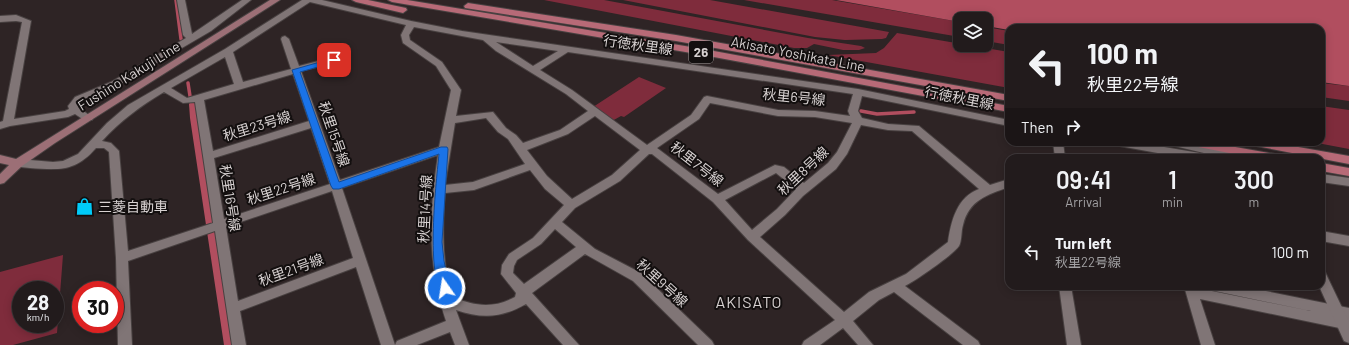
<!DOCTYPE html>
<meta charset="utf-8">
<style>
body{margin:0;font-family:Barlow,"Noto Sans JP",sans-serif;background:#2a2425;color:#f1f3f6;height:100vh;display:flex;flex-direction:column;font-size:15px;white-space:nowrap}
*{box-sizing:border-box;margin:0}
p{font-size:13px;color:#a2a1a3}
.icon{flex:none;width:22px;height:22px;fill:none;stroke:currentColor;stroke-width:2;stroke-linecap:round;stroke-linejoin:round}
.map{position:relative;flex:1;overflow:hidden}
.panel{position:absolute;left:1005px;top:154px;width:320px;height:136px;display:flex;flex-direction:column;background:#221b1c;border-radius:12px;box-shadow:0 2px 10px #0003,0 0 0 1px #3f393b}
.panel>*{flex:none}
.guide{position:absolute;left:1005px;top:24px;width:320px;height:122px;border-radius:12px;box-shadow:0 2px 10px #0003,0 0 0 1px #3f393b;background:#221b1c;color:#f1f3f6;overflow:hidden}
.controls{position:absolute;left:953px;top:12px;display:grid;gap:8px}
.controls a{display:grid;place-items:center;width:40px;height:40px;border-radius:8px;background:#221b1c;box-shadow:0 2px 10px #0003,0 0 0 1px #3f393b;font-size:20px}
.speed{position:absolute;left:12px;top:281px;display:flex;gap:8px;font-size:20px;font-weight:700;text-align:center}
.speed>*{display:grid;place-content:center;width:52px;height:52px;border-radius:50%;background:#221b1c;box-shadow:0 2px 10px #0003,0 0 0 1px #3f393b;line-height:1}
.speed small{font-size:10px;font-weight:400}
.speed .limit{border:6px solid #d22;background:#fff;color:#111}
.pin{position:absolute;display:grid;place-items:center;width:34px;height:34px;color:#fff;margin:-17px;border-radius:8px;box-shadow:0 2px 6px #0006}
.me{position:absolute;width:44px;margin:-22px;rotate:347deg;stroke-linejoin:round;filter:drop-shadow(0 0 3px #0008)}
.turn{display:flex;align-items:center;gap:14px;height:84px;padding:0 16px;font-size:18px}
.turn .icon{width:52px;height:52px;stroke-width:2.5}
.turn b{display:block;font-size:28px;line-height:34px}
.then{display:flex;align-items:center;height:38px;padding:0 16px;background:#0003;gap:8px;font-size:15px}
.eta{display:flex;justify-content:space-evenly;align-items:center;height:68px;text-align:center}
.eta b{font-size:24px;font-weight:600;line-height:28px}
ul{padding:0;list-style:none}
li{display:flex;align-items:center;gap:12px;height:60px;padding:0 16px}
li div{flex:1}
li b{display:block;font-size:15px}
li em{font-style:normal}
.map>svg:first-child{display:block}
.green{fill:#7f2c3c;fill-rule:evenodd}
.water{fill:#b14e5f}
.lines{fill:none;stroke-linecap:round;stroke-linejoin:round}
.stream{stroke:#b14e5f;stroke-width:3.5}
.minor-casing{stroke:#484141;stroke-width:2}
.tertiary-casing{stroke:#484141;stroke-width:2}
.secondary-casing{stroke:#484141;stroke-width:2}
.primary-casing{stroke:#484141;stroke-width:2}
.minor{fill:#807576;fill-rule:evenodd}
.tertiary{fill:#807576;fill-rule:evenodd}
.secondary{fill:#9c6f76;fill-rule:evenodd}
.primary{fill:#b76a77;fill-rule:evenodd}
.route{fill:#1a73e8;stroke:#114b97}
.labels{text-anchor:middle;stroke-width:4;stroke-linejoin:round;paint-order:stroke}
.shield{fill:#130f0f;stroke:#9c9797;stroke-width:1}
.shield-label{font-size:13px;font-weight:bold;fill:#d7d1d1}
.street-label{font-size:14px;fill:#d7d1d1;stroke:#130f0f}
.poi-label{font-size:14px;fill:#d7d1d1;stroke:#130f0f;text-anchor:start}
.quarter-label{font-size:16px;letter-spacing:1px;fill:#d7d1d1;stroke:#130f0f}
</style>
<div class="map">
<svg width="1349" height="345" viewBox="0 0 1349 345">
<rect width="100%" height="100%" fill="#2e2425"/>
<path class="green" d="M544,0H604L808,38L861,46L865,48L859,50H843L814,44L807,48H794Z
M623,0H710L889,32L886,38L882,39L845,40L815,37Z
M744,0H832L960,22V37Z
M986,27L1009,31V45L986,41Z
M897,33L1009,52V88L828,55L876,53L884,48Z
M639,77L666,88L624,117L621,116L612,121L593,107Z
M1321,83L1349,86V101L1321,97Z
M1321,106L1349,110V149L1312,142H1321Z
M63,255L57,333L13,345H0V272ZM21,290H55V324H21Z"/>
<path class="water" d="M836,0H1349V86L1321,82V28H1009V30L986,26V19H960V22Z
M195,102L232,345H224L190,118L189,104Z"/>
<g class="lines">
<path class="stream" d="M176,0L181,39
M188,83L192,109
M861,111L877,114L914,112"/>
<defs>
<path id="minor" d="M177,0H185L192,34L242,0H251L211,31L117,86L81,101L78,107L93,118L92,120H84L75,114L68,117L10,126L0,129V122L3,121L22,22L16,21L0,22V16L16,15L31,21L14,119L65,111L69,109L68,106L75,97L111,82L186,38L183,35Z
M302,0H322L411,21L462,31L858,89L1009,120V126L862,96L858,111L862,118L888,124L919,126L990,185L1009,179V187C987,195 969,200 963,225C961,231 962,241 959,246C953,255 915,281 905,286L978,341L980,345H963L894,292L879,300L853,321L873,345H858L843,328L820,345H802L804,341L835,320L748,240L713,202L652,154H649L620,181L575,208L562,222L595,249L641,273L712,341L714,345H698L633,281L585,254L532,293L579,345H563L526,304C502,318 482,319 456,310L469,345H455L450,332L417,345H395L397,341L446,321C427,264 429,214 438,155L342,188L395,345H381L356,267L240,311L246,345H232L215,231L128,261L132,345H118L116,258L109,152L104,148H96C75,172 60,170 30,168C24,167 16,168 13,163L18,159L53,162L63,161L78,154L107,123L128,105L225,49ZM310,2L406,25L401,35L403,43L436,66L451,90L439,147L340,180L301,71L337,62V58L334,57L299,66L289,39L285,36L282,37L281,39L291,69L243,82L233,52ZM414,27L483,40L496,51L566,94L588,111L560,130L523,143L516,135L506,128L493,112L456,116L461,90L442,62L410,40L409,35ZM496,42L558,51L533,66ZM568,52L853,94L848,111L850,116L815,111L778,110L707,96L704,97L691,115L647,145L572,90L540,70ZM225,57L234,84L187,98L171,88ZM293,74L309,121L213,151L204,100ZM164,92L183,103L195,102L213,223L128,251L119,151L111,143L102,141C121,120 141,106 164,92ZM710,103L778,116L815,117L852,123L837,152L828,163L804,183L784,167L775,165L718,194L657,148L699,119ZM595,116L640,150L612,175L572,199L547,176L527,150L568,134ZM486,118L498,132L508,139L525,164L473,182L445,185L455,123ZM861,125L888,130L912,131L979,189C957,197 951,221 948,242L906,274L869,292L844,312L760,237L785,215L803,196L836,169L847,154ZM311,128L330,184L224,219L214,158ZM530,170L545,189L564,205L533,238L509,254L502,265L501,274L516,293L515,297C493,309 475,306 452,297C442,262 442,228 445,193L474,190ZM776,173L796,189L777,209L752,230L725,200ZM332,191L353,258L238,301L226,227ZM555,229L576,247L524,284L513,273L514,266L517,260L541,244Z
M1053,142H1063L1065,158H1055Z
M1109,142H1134L1206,154L1211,158H1185L1114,145Z
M1321,174L1349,178V186L1321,182Z
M1321,231L1349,236V246L1321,241Z
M1059,286H1071L1081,345H1067Z
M1184,286H1196L1197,288L1311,311L1215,291L1210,290L1209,286H1241L1349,308V330L1200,299L1215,345H1201Z"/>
<path id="tertiary" d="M1165,142H1186L1241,154L1246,158H1225L1170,145Z
M1321,271L1325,272L1349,322V343L1344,341L1319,286H1321Z"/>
<path id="secondary" d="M270,0H280L55,143L22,166L4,183L0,184V174L9,165L0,163V155L16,159Z"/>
<path id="primary" d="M352,0H368L406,8L407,10L403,13L356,2Z
M388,0H407L703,49L1009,106V112L703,55L392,2Z
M468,3L676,35L1009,95V101L676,41L465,8L464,6Z
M1183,142H1207L1275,154L1280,158H1255L1188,145Z
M1246,142H1270L1349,156V164L1251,145Z
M1321,163L1349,168V176L1321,171Z"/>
</defs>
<use href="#minor" class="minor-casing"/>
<use href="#tertiary" class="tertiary-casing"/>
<use href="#secondary" class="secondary-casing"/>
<use href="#primary" class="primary-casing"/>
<use href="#minor" class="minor"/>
<use href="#tertiary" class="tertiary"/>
<use href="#secondary" class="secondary"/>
<use href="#primary" class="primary"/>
</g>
<path class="route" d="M334,58H336V62L300,72L339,182L441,147H447L448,149L442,242L444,261L450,288L448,291L445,292C424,285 437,175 439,154L339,189H333L331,186L292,70Z"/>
<defs>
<symbol id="shop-bare" viewBox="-9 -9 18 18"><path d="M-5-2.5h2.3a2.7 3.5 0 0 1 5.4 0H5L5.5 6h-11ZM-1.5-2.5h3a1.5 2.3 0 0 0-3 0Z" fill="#00cbf9" stroke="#130f0f" stroke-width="2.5" paint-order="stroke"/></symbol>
</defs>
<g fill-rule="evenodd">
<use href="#shop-bare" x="72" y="194" width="25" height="25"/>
</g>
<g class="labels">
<rect class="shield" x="689" y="41" width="24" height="22" rx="3"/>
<g class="shield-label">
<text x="701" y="57">26</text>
</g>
<g class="street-label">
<text transform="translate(638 45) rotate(8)" y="5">行徳秋里線</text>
<text transform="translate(798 54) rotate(11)" y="5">Akisato Yoshikata Line</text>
<text transform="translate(129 76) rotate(-32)" y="5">Fushino Kakuji Line</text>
<text transform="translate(794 97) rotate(6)" y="5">秋里6号線</text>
<text transform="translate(959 98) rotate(11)" y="5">行徳秋里線</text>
<text transform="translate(257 126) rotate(-17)" y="5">秋里23号線</text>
<text transform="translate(334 134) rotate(71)" y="5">秋里15号線</text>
<text transform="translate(697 164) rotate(38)" y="5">秋里7号線</text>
<text transform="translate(803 171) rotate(-43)" y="5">秋里8号線</text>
<text transform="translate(281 189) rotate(-18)" y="5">秋里22号線</text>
<text transform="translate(230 198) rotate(81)" y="5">秋里16号線</text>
<text transform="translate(425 209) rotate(-87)" y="5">秋里14号線</text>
<text transform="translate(291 270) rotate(-20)" y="5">秋里21号線</text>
<text transform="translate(662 283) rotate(42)" y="5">秋里9号線</text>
</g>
<g class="poi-label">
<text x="98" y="212">三菱自動車</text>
</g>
<g class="quarter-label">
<text x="749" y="308">AKISATO</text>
</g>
</g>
</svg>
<div class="controls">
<a><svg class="icon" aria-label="layers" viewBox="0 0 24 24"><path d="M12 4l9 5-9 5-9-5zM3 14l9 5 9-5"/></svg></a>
</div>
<div class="speed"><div>28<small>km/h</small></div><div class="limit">30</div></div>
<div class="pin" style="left:334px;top:60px;background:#d93025"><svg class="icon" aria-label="arrive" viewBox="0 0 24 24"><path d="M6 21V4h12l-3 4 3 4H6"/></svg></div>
<svg class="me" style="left:445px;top:288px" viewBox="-20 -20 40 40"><circle r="17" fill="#1a73e8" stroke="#fff" stroke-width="3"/><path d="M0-11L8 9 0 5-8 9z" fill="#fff"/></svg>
<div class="guide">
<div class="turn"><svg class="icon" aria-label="left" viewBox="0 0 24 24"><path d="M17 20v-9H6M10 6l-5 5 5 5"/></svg><div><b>100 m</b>秋里22号線</div></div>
<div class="then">Then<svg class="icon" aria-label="right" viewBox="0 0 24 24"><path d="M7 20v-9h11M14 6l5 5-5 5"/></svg></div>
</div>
<section class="panel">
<div class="eta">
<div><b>09:41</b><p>Arrival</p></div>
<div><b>1</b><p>min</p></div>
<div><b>300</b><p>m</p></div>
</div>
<ul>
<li><svg class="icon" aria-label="left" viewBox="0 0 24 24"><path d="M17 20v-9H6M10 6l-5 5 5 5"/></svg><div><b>Turn left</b><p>秋里22号線</p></div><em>100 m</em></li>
</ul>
</section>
</div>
